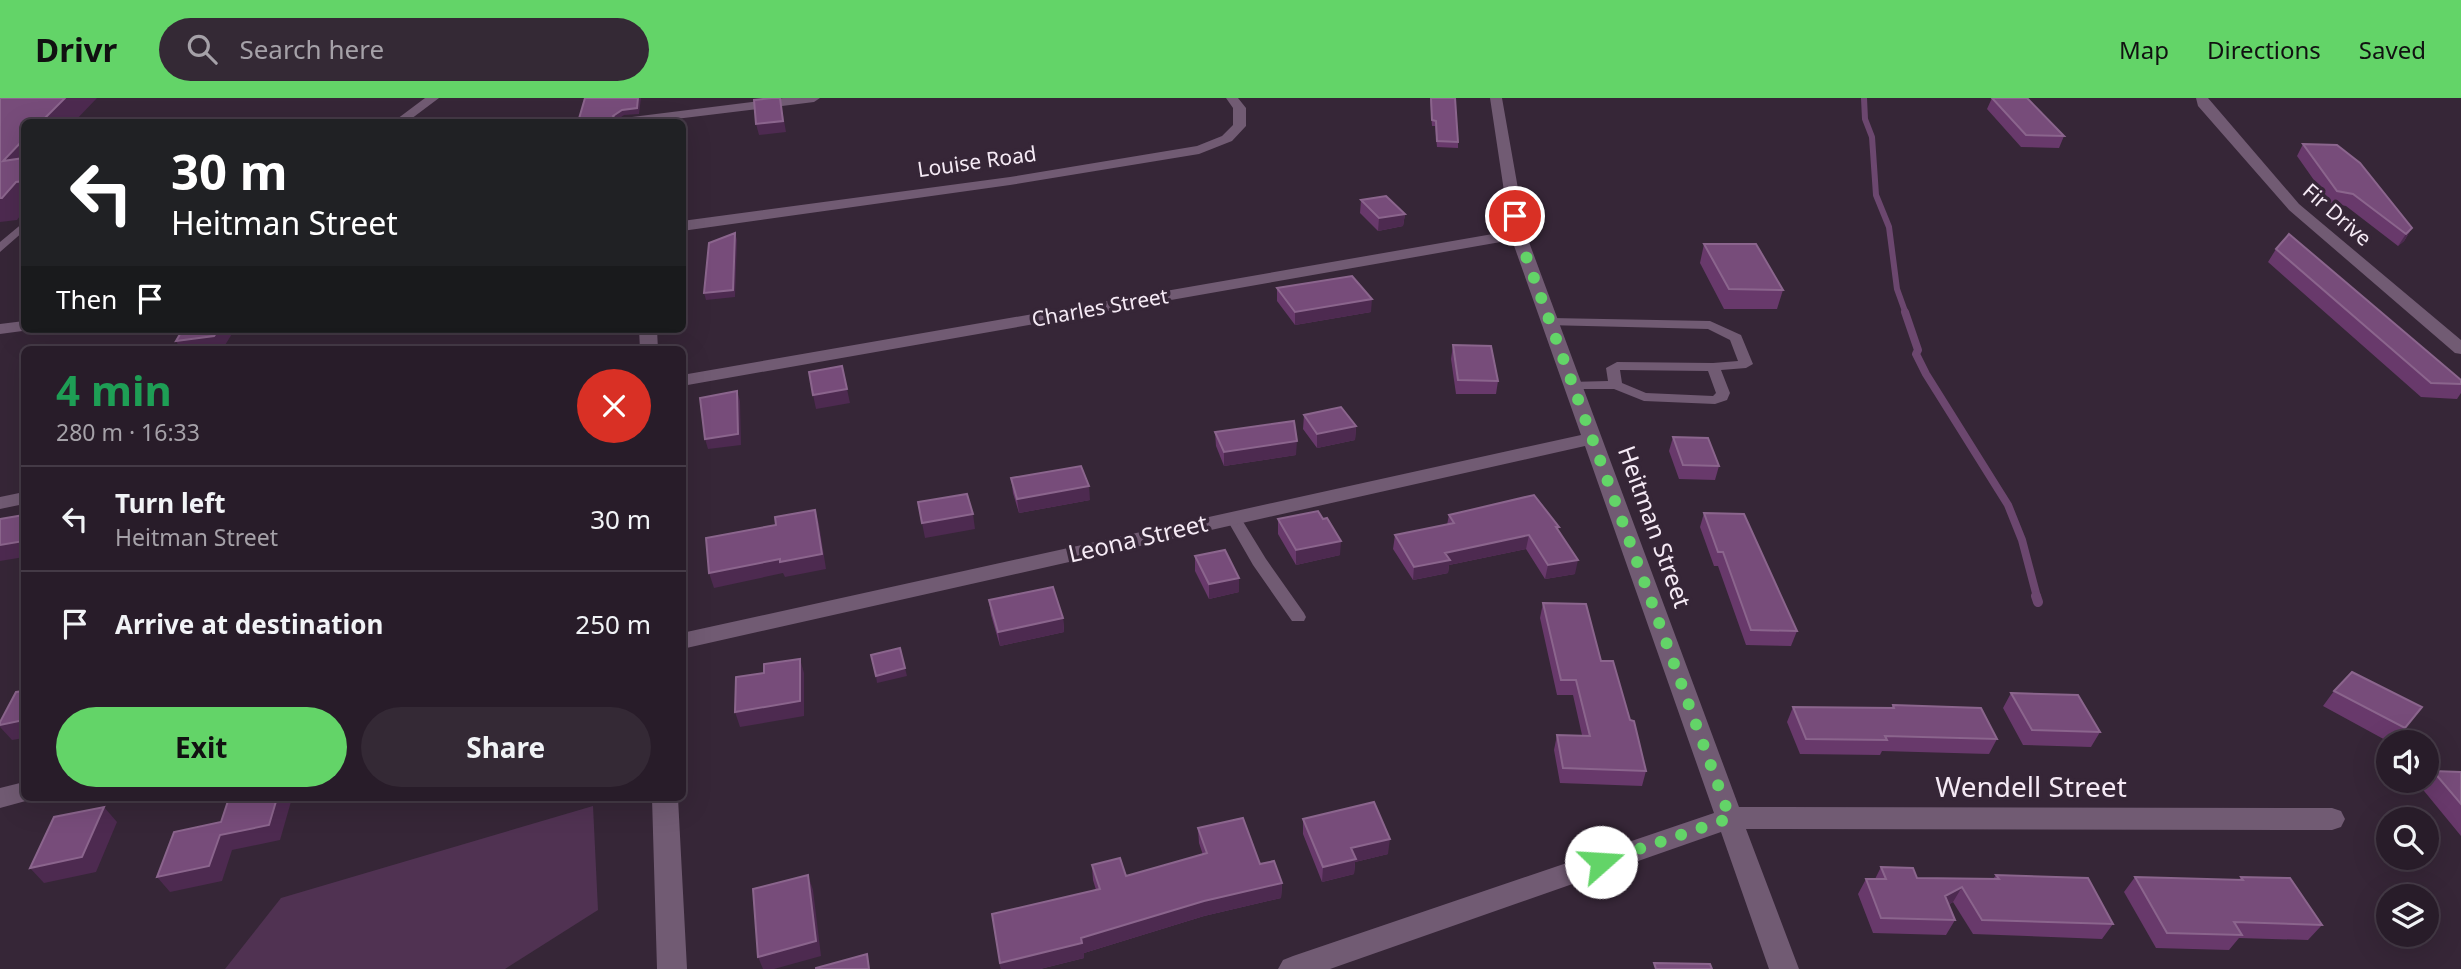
<!DOCTYPE html>
<meta charset="utf-8">
<style>
body{margin:0;font-family:"Noto Sans",sans-serif;background:#342935;color:#f1f3f6;height:100vh;display:flex;flex-direction:column;font-size:26px;white-space:nowrap}
*{box-sizing:border-box;margin:0}
p{font-size:23px;color:#a5a1a8}
.icon{flex:none;width:38px;height:38px;fill:none;stroke:currentColor;stroke-width:2;stroke-linecap:round;stroke-linejoin:round}
.map{position:relative;flex:1;overflow:hidden}
.drawer{position:absolute;left:21px;top:248px;width:665px;height:455px;display:flex;flex-direction:column;background:#281c29;border-radius:10px;box-shadow:0 7px 28px #0002,0 0 0 2px #443a46}
.drawer>*{flex:none}
.hud{position:absolute;left:21px;top:21px;width:665px;height:214px;border-radius:10px;box-shadow:0 7px 28px #0002,0 0 0 2px #443a46;background:#202124;color:#fff;overflow:hidden}
.buttons{position:absolute;left:2376px;top:632px;display:grid;gap:14px}
.buttons a{display:grid;place-items:center;width:63px;height:63px;border-radius:50%;background:#281c29;box-shadow:0 7px 28px #0002,0 0 0 2px #443a46;font-size:35px}
.pin{position:absolute;display:grid;place-items:center;width:60px;height:60px;color:#fff;margin:-30px;border:4px solid #fff;border-radius:50%;box-shadow:0 2px 7px #0007}
.me{position:absolute;width:77px;margin:-38px;rotate:71deg;stroke-linejoin:round;filter:drop-shadow(0 0 5px #0008)}
.turn{display:flex;align-items:center;gap:24px;height:147px;padding:0 35px;font-size:32px}
.turn .icon{width:91px;height:91px;stroke-width:2.5}
.turn b{display:block;font-size:49px;line-height:60px}
.then{display:flex;align-items:center;height:66px;padding:0 35px;background:#0003;gap:14px;font-size:26px}
.round{display:grid;place-items:center;flex:none;width:74px;height:74px;border-radius:37px;background:#342935}
.summary{display:flex;align-items:center;justify-content:space-between;height:119px;padding:0 35px}
h1{font-size:42px;font-weight:700;line-height:52px;color:#1e9e55}
.button{display:flex;gap:14px;margin-top:auto;padding:14px 35px}
.button a{flex:1;height:80px;border-radius:42px;background:#63d468;color:#111;font-size:28px;font-weight:700;line-height:80px;text-align:center}
.button a+a{background:#342935;color:#f1f3f6}
ul{padding:0;list-style:none}
li{display:flex;align-items:center;gap:21px;height:105px;padding:0 35px;border-top:2px solid #443a46}
li div{flex:1}
li b{display:block;font-size:26px}
li em{font-style:normal}
header{display:flex;align-items:center;gap:42px;box-sizing:border-box;height:98px;padding:0 35px;background:#63d468;color:#111}
header strong{font-size:33px}
nav{display:flex;gap:38px;margin-inline-start:auto;font-size:24px}
.search{width:490px;height:63px;background:#342935;display:flex;align-items:center;gap:18px;box-sizing:border-box;padding:0 24px;border-radius:38px;color:#a5a1a8;font-size:26px}
.map>svg:first-child{display:block}
.green{fill:#503252}
.lines{fill:none;stroke-linecap:round;stroke-linejoin:round}
.stream-far2{stroke:#6c476f;stroke-width:6}
.stream-far1{stroke:#6c476f;stroke-width:8}
.stream{stroke:#6c476f;stroke-width:10}
.lane{fill:#715b73;fill-rule:evenodd}
.street{fill:#715b73;fill-rule:evenodd}
.wall{fill:#68396b}
.shaded-wall{fill:#4d2a50}
.building{fill:#774c7a;stroke:#8b658d;stroke-width:2}
.route{stroke:#63d468;stroke-width:12;stroke-dasharray:0 21.6}
.labels{text-anchor:middle;stroke-width:7;stroke-linejoin:round;paint-order:stroke}
.far-street-label{font-size:21px;fill:#f5eaf5;stroke:#362637}
.street-label{font-size:24px;fill:#f5eaf5;stroke:#362637}
.near-street-label{font-size:28px;fill:#f5eaf5;stroke:#362637}
</style>
<header>
<strong>Drivr</strong>
<div class="search"><svg class="icon" aria-label="search" viewBox="0 0 24 24"><circle cx="10" cy="10" r="6"/><path d="M15 15l6 6"/></svg>Search here</div>
<nav><a>Map</a><a>Directions</a><a>Saved</a></nav>
</header>
<div class="map">
<svg width="2461" height="871" viewBox="0 0 2461 871">
<rect width="100%" height="100%" fill="#362637"/>
<path class="green" d="M593,708L598,812L505,871H225L281,800Z"/>
<g class="lines">
<path class="stream-far2" d="M1864,0L1865,21L1872,39L1876,97L1889,129L1897,191L1906,216"/>
<path class="stream-far1" d="M1905,214L1918,252L1916,256L1926,276L2008,407L2022,442L2037,499"/>
<path class="stream" d="M2036,498L2038,504"/>
<path class="lane" d="M24,124V133L0,154V144Z
M1551,220L1710,223L1741,237L1753,266L1746,270L1721,272L1730,295L1727,302L1715,306L1644,303L1614,291H1575L1570,290L1568,287L1570,284L1608,283L1606,270L1617,264L1713,265L1738,263L1730,242L1708,231L1546,227L1545,224ZM1620,272L1708,273L1716,295L1713,298L1646,295L1622,285Z
M1234,415L1239,417L1266,461L1304,515L1306,519L1304,523H1292L1253,467L1226,420Z"/>
<path class="street" d="M425,0H439L407,24H393Z
M783,0H820L814,4L651,24H617L624,20Z
M1226,0H1238L1246,10V28L1232,43L1199,56L1010,87L682,133V123L1010,79L1197,48L1222,38L1233,27V10Z
M1490,0H1502L1526,136L1739,709L2332,710L2341,713L2345,721L2341,729L2332,732L1746,731L1799,871H1769L1721,734L1330,871H1278L1283,862L1293,858L1714,715L1585,348L682,551V535L1581,337L1512,142L682,288V277L1510,133Z
M2196,0H2208L2299,106L2461,242V256L2455,255L2289,112L2198,8Z
M24,223V231L30,232L0,236V226Z
M639,231H657L658,252H640Z
M24,394V406L0,411V399Z
M24,684V700L33,701L0,710V690Z
M652,700H678L687,871H657Z"/>
</g>
<path class="wall" d="M1430,0H1455L1458,44V50L1437,49L1435,28H1432Z
M1992,0L2064,38L2059,50L2021,49L1987,11Z
M2303,46L2412,130L2404,143L2398,148L2346,108L2330,105L2297,58Z
M1361,102L1405,116L1403,128L1378,133L1360,115Z
M1704,146L1783,192L1777,211H1724L1700,165Z
M2276,151L2461,282V295L2457,301L2421,299L2268,164Z
M1277,190L1371,214L1295,227L1277,203Z
M1453,247L1498,283L1496,296H1456L1451,261Z
M1304,317L1356,328L1355,342L1317,350L1303,331Z
M1215,334L1296,357L1224,368L1216,348Z
M1673,339L1719,368L1715,382L1679,381L1669,353Z
M1011,380L1090,402L1019,415L1013,395Z
M1704,415L1797,533L1791,548L1746,547L1718,468H1714L1700,429Z
M1449,417L1559,429L1558,432L1575,476L1545,481L1526,451L1449,467L1448,475L1413,482L1393,451L1395,437L1447,427Z
M1278,421L1340,457L1296,467L1278,436Z
M1195,458L1239,494L1209,501L1195,473Z
M989,502L1063,520L1064,534L1000,548L991,517Z
M1543,505L1601,563L1646,673L1642,688L1560,685L1554,652L1557,637H1582L1573,597H1557L1540,520Z
M2334,593L2422,609L2393,644H2389L2323,608Z
M2011,595L2100,634L2091,649L2023,647L2003,610Z
M1893,607L1997,641L1989,656L1882,653L1880,657L1800,656L1787,624L1793,609L1891,610Z
M2433,673L2461,674V738L2420,688L2425,682H2427V680Z
M1303,721L1388,756L1355,764L1354,776L1322,784L1303,736Z
M1198,730L1260,766L1282,785L1281,800L1204,818L1084,855V860L1040,871H1001L992,816L1096,792L1093,782L1092,767L1126,778L1203,757L1199,745Z
M1881,769L1917,780L1993,781L1996,777L2113,826L2102,841L1973,836L1953,804L1948,807L1955,822L1946,837L1873,835L1858,796L1866,781H1875Z
M2135,779L2239,782L2241,779L2322,827L2308,842L2239,840L2229,852L2156,850L2124,794Z"/>
<path class="shaded-wall" d="M65,0H97L74,24H41Z
M638,0H641L639,16L624,17L614,24L613,18Z
M780,0L786,34L759,37L756,26Z
M24,41V113L17,122L0,124V100L3,63Z
M1405,116L1403,128L1378,133L1379,120Z
M2412,130L2404,143L2398,148L2406,136Z
M735,135L737,142L735,199L706,202L704,195Z
M1372,201L1371,214L1295,227V214Z
M219,231H235L222,252H181L176,243Z
M842,268L850,305L816,311L813,297Z
M737,293L740,303L741,347L708,351L705,341Z
M1356,328L1355,342L1317,350V336Z
M1297,343L1296,357L1224,368V354Z
M1089,388L1090,402L1019,415L1017,401Z
M815,412L819,426L826,471L785,479L783,475L714,490L709,475Z
M973,416L975,431L925,440L922,425Z
M1529,437L1526,451L1449,467L1448,475L1413,482L1414,469L1445,455Z
M24,443V459L0,463V447Z
M1341,443L1340,457L1296,467V452Z
M1578,462L1575,476L1545,481L1548,467Z
M1239,480V494L1209,501V486Z
M1063,520L1064,534L1000,548L998,534Z
M800,561L804,575V618L740,629L735,614Z
M905,570L907,578L877,585L876,578Z
M24,622V640L12,642L0,629V627Z
M277,700H292L280,742L232,752L222,783L170,794L157,779Z
M483,700H498L485,703Z
M104,709L117,724L96,774L44,785L30,770Z
M1390,741L1388,756L1355,764L1354,776L1322,784L1323,769L1351,750Z
M808,777L813,792L821,858L774,871H763L758,859Z
M1282,785L1281,800L1204,818L1084,855V860L1040,871H1001L1000,865L1081,840L1204,803Z
M1962,789L1953,804L1936,813L1945,798Z"/>
<path class="building" d="M0,0H65L41,24H24V41L3,63L24,60V83L16,84L2,100H0Z
M585,0H638L637,10L622,12L613,18L615,21H636L635,24H578Z
M772,0H780L783,23L756,26L754,2Z
M1431,0H1455L1458,44L1437,43L1436,23L1432,22Z
M1992,0H2027L2064,38L2026,37Z
M2303,46L2337,47L2360,65L2412,130L2406,136L2353,96L2337,93Z
M1386,98L1405,116L1379,120L1361,102Z
M735,135L733,192L704,195L709,145Z
M2289,136L2461,282V286L2431,285L2276,151Z
M1704,146H1756L1783,192L1729,191Z
M1352,178L1372,201L1295,214L1277,190Z
M183,231H219L214,238L176,243Z
M1453,247L1491,248L1498,283L1458,282Z
M842,268L847,291L813,297L809,274Z
M737,293L738,336L705,341L700,300Z
M1341,309L1356,328L1317,336L1304,317Z
M1294,323L1297,343L1224,354L1215,334Z
M1673,339L1708,340L1719,368L1683,367Z
M1081,368L1089,388L1017,401L1011,380Z
M967,396L973,416L922,425L918,404Z
M1534,397L1559,429H1556L1578,462L1548,467L1529,437L1445,455L1450,462L1414,469L1395,437L1454,425L1449,417Z
M815,412L822,456L780,464V461L709,475L706,440L776,427L775,419Z
M1318,413L1323,421L1327,420L1341,443L1296,452L1278,421Z
M1704,415L1744,416L1797,533L1751,532L1723,454H1718Z
M24,417V443L0,447V421Z
M1225,452L1239,480L1209,486L1195,458Z
M1053,489L1063,520L998,534L989,502Z
M1543,505L1586,506L1601,563H1613L1630,622L1634,623L1646,673L1563,670L1557,637L1590,638L1576,582H1561Z
M900,550L905,570L876,578L871,557Z
M800,561V603L735,614L736,579L764,575V566Z
M2352,574L2422,609L2405,630L2334,593Z
M24,593V622L0,627V624L16,594Z
M2011,595L2078,597L2100,634L2032,632Z
M1893,607L1981,610L1997,641L1885,638L1887,642L1806,641L1793,609L1894,610Z
M2433,673L2461,674V706Z
M229,700H277L269,727L220,737L209,768L157,779L174,734L221,724Z
M1374,704L1390,741L1351,750L1356,761L1323,769L1303,721Z
M104,709L82,759L30,770L54,719Z
M1243,720L1260,766L1274,763L1282,785L1204,803L1081,840L1082,845L1000,865L992,816L1100,791L1092,767L1120,760L1126,778L1207,755L1198,730Z
M1881,769L1913,770L1917,780L1999,781L1996,777L2088,780L2113,826L1982,822L1962,789L1945,798L1955,822L1881,820L1866,781H1886Z
M808,777L816,843L758,859L753,791Z
M2135,779L2243,782L2241,779L2290,780L2322,827L2234,824L2242,837L2167,835Z
M867,856L869,871H816V870Z
M1654,865L1710,866L1712,871H1656Z"/>
<g class="lines">
<path class="route" d="M1515,118L1518,136L1730,720L1601,764"/>
</g>
<g class="labels">
<g class="far-street-label">
<text transform="translate(977 64) rotate(-8)" y="7">Louise Road</text>
<text transform="translate(2337 117) rotate(41)" y="7">Fir Drive</text>
<text transform="translate(1100 210) rotate(-10)" y="7">Charles Street</text>
</g>
<g class="street-label">
<text transform="translate(1654 429) rotate(70)" y="8">Heitman Street</text>
<text transform="translate(1138 441) rotate(-13)" y="8">Leona Street</text>
</g>
<g class="near-street-label">
<text x="2031" y="699">Wendell Street</text>
</g>
</g>
</svg>
<div class="buttons">
<a><svg class="icon" aria-label="sound" viewBox="0 0 24 24"><path d="M4 9h4l5-4v14l-5-4H4zM17 9q2 3 0 6"/></svg></a>
<a><svg class="icon" aria-label="search" viewBox="0 0 24 24"><circle cx="10" cy="10" r="6"/><path d="M15 15l6 6"/></svg></a>
<a><svg class="icon" aria-label="layers" viewBox="0 0 24 24"><path d="M12 4l9 5-9 5-9-5zM3 14l9 5 9-5"/></svg></a>
</div>
<div class="pin" style="left:1515px;top:118px;background:#d93025"><svg class="icon" aria-label="arrive" viewBox="0 0 24 24"><path d="M6 21V4h12l-3 4 3 4H6"/></svg></div>
<svg class="me" style="left:1601px;top:764px" viewBox="-20 -20 40 40"><circle r="19" fill="#fff"/><path d="M0-13L10 11 0 6-10 11z" fill="#63d468"/></svg>
<div class="hud">
<div class="turn"><svg class="icon" aria-label="left" viewBox="0 0 24 24"><path d="M17 20v-9H6M10 6l-5 5 5 5"/></svg><div><b>30 m</b>Heitman Street</div></div>
<div class="then">Then<svg class="icon" aria-label="arrive" viewBox="0 0 24 24"><path d="M6 21V4h12l-3 4 3 4H6"/></svg></div>
</div>
<section class="drawer">
<div class="summary"><div><h1>4 min</h1><p>280 m · 16:33</p></div><a class="round" style="background:#d93025;color:#fff"><svg class="icon" aria-label="close" viewBox="0 0 24 24"><path d="M6 6l12 12M18 6L6 18"/></svg></a></div>
<ul>
<li><svg class="icon" aria-label="left" viewBox="0 0 24 24"><path d="M17 20v-9H6M10 6l-5 5 5 5"/></svg><div><b>Turn left</b><p>Heitman Street</p></div><em>30 m</em></li>
<li><svg class="icon" aria-label="arrive" viewBox="0 0 24 24"><path d="M6 21V4h12l-3 4 3 4H6"/></svg><div><b>Arrive at destination</b></div><em>250 m</em></li>
</ul>
<div class="button"><a>Exit</a><a>Share</a></div>
</section>
</div>
